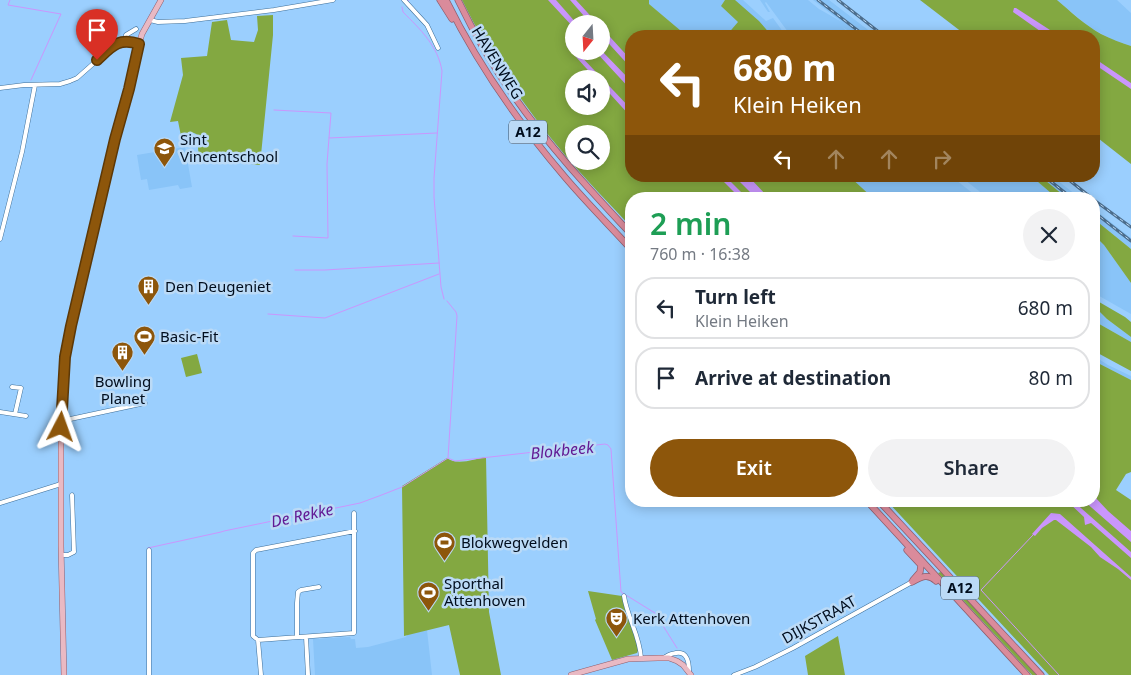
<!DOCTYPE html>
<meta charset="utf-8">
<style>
body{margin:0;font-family:"Noto Sans",sans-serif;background:#f2f2f3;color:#1f2937;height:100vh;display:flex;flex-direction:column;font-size:19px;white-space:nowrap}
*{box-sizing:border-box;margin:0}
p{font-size:16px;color:#747a83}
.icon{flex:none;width:28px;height:28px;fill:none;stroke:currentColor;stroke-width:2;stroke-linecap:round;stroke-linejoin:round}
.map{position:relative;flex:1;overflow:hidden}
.side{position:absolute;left:625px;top:192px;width:475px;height:315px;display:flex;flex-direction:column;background:#fff;border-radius:20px;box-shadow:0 2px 12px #0003}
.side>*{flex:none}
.guide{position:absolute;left:625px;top:30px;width:475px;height:152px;border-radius:20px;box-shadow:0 2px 12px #0003;background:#8d560b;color:#fff;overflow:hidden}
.needle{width:32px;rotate:198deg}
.fabs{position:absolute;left:565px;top:15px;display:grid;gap:10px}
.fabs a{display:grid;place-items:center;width:45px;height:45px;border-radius:50%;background:#fff;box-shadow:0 2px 12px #0003;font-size:25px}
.pin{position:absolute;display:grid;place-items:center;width:42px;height:42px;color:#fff;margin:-51px -21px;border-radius:50% 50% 50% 0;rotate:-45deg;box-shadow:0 0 5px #0007}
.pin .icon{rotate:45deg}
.me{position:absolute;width:55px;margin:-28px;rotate:4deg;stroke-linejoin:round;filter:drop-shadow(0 0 4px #0008)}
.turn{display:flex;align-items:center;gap:18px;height:105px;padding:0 25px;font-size:22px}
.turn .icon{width:65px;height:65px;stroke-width:2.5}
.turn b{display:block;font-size:35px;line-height:42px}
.lanes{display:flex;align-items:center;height:48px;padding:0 25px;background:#0003;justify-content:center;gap:25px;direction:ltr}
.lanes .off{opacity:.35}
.round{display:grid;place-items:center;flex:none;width:52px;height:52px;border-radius:26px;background:#f2f2f3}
.overview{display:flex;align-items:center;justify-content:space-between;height:85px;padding:0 25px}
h1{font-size:30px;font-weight:600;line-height:38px;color:#1e9e55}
.primary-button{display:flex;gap:10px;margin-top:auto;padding:10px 25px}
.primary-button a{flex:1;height:58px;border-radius:30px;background:#8d560b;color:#fff;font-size:20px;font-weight:600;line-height:58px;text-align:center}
.primary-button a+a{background:#f2f2f3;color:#1f2937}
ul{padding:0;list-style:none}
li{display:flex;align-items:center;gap:15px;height:62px;margin:0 10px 8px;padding:0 15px;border:2px solid #e0e1e3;border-radius:20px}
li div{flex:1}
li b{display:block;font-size:19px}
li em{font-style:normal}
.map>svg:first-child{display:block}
.built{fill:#89c4f8}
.green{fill:#83a841;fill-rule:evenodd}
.water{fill:#ca96fd}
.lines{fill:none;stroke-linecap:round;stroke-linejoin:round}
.stream{stroke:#ca96fd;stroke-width:1}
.minor-casing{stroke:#3e6f99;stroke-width:5}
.major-casing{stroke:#8e5f6f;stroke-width:6}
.highway-casing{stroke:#8e5f6f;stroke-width:7}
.minor{stroke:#fff;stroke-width:4}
.major{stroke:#e9b9c3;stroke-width:5}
.highway{stroke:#da8b9b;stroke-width:5.5}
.rail-casing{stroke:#4c6d8c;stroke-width:3}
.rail{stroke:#bbdaf6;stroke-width:1;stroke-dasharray:4;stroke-linecap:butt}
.route-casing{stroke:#5c3807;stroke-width:12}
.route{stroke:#8d560b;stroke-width:9}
.labels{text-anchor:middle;stroke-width:5;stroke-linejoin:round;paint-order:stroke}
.shield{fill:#bbdaf6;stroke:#384a5e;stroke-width:1}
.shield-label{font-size:14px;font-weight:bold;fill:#000d1d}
.street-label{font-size:15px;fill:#000d1d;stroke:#bbdaf6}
.poi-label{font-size:15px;fill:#000d1d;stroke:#bbdaf6;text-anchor:start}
.water-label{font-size:16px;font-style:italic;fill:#621a94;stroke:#bbdaf6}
</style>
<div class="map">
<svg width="1131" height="675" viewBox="0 0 1131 675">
<rect width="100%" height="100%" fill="#9bcffe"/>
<path class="built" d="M644,0H743L766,21L773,18L786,36H687Z
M760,0H808L819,9L842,22L813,0H829L876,36H857L842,27L853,36H791L766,2L765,3L770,12H768Z
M1057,0H1117L1131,13V46L1113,40L1093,29L1082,21Z
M185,147L192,187L180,189L178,185L149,190L147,179L141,180L137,155Z
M849,176H951L980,199H874Z
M960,176H1031L1058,199H989Z
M1040,176H1052L1081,199H1068Z
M1094,209L1131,238V249L1094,219Z
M1094,235L1104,245L1131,283V314L1094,293Z
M1094,306L1107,319L1131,337V342L1094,321Z
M1094,356L1108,365L1131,376V380L1094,361Z
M427,630L432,675H315L313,639L350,637L351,639H355L356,648L368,647L406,637L408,634Z"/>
<path class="green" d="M462,0H649V4L687,36H631V176H849L874,199H631V227C609,203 585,179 564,154C524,107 489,55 462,0ZM574,24H601V51H574ZM574,79H601V106H574ZM574,134H601V161H574Z
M725,0H735L759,21L772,36H726L738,22L721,6Z
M920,0H1057C1071,12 1085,25 1101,34C1111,39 1121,43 1131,46V164L1094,135V36H967Z
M273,15V35L260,165L200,159C199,155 198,151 198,147C199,142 201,143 199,138C196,130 186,132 181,136L178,121L170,122L183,75L181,58L207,56L212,22L227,20L231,40L254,42L258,30L257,16Z
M1031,176H1040L1068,199H1058Z
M1094,219L1131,249V283L1104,245L1094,235Z
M1094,299L1125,317L1131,322V337L1107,319L1094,306Z
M1094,321L1131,342V371L1094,351Z
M197,354L202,373L186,377L181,358Z
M1094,361L1131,380V472L1126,474L1116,490L1131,500V675H1049L887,501H1094Z
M486,457L489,612L501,675H460L449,625L404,636L402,486L447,458C457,466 475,459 486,457Z
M941,572L1037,675H1032L938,573Z
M588,591L622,596L625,609L639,648L637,653L612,660L595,620L596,619Z
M838,636L845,675H808L805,656Z"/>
<path class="water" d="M548,0H556L577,24H574V28Z
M570,0H576L598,24H591Z
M1014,8H1016L1050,30L1061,36H1050L1040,31L1013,12Z
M601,27L631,60V68L601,35Z
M566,44H568L574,49V51H576L631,109V117L601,84V79H596L567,47Z
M601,50L631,81V90L595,51H601Z
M1094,58L1131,83V89L1094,64Z
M718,176H725L748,199H741Z
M734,176H748L770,199H757Z
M1094,496L1108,511L1131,531V542L1084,501H1094Z
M1067,501H1073L1131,552V558L1091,523L1085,525L1084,517Z
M1051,513L1060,514L1131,577V580L1118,569L1100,557L1091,547L1056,520H1054L1042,528L1035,536L1032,534Z"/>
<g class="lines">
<path class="stream" d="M10,0L8,5L61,14L31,80
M408,1L409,0
M402,7L403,12C420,29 438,46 442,71L434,178V197L441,287L444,299
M274,110L331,113L329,138L437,133
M293,236L328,238L327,164L329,138
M295,270H325L439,263
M447,301L456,312L457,316L448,458L455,461L605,444L608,445L611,449L621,592L655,613L677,648
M268,314L325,318L439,274
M1034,534L981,590L1059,675
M148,548L221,532L224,531L360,503L379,496L402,487L448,458"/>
<defs>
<path id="minor" d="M404,0L427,25L438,48
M150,20L158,22L185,21L274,10L333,0
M124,42L126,35L136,29
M0,88L24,85L60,84L70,81L77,78L111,48L118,42H133L139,44
M0,239L22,152L35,85
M12,387L21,388L15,414
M0,412L26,416
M61,421L145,403
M0,503L61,484
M149,550V675
M62,555H68L74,552L72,495
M624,596C627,617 640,636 641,658
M297,637V603L298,592L301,590L319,587
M306,637L308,675
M258,640L354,633V513
M664,658C668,654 671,654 676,653C687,651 689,662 689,671
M261,675L258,640L253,636V553L256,550L355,531
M734,675L755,667L793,648L912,582"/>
<path id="major" d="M64,675L61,546V427L64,368L71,327L115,139L129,89L139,44L142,34L161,0
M571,675L628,659L658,658H669L677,661L683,665L691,675"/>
<path id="highway" d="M440,0L452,19
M446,0C478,65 517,121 564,176C585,201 609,225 631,249
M458,0C474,33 492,65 513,95C548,145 590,190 631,234
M867,501L1027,675
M879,501L1041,675
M907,550L921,565L920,572L913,580
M912,582C921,577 928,573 936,581"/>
</defs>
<use href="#minor" class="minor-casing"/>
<use href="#major" class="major-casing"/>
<use href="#highway" class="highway-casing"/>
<use href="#minor" class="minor"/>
<use href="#major" class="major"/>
<use href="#highway" class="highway"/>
<defs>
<path id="rail" d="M818,0L865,36
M838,0L884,36
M1044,176L1073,199
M1064,176L1093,199
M1094,200L1131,227
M1094,212L1131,241"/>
</defs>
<use href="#rail" class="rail-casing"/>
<use href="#rail" class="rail"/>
</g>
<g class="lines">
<defs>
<path id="route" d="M61,427L65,357L71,326L115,139L129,89L139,44C118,37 111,47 97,60"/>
</defs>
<use href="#route" class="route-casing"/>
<use href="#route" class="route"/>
</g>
<defs>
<symbol id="school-pin" viewBox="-11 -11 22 30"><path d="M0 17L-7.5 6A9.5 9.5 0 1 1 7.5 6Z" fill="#8d560b" stroke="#bbdaf6"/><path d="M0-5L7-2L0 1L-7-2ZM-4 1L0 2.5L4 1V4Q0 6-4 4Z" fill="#fff"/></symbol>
<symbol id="building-pin" viewBox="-11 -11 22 30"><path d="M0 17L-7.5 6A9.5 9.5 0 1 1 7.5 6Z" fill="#8d560b" stroke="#bbdaf6"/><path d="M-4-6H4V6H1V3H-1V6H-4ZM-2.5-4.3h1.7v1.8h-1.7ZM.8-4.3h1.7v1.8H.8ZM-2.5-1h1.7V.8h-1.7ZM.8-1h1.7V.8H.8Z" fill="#fff"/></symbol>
<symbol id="stadium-pin" viewBox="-11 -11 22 30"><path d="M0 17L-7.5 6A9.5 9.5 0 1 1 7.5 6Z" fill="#8d560b" stroke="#bbdaf6"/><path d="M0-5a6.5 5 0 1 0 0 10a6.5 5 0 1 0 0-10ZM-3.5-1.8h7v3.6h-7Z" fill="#fff"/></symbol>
<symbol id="theatre-pin" viewBox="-11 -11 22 30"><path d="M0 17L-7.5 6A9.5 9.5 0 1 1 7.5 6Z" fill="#8d560b" stroke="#bbdaf6"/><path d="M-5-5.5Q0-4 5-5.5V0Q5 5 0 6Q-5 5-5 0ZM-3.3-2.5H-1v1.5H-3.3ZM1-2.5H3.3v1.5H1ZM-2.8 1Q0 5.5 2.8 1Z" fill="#fff"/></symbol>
</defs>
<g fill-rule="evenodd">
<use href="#school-pin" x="152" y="136" width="25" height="34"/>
<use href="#building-pin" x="136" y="274" width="25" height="34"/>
<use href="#stadium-pin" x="132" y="324" width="25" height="34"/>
<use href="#building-pin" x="110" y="340" width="25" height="34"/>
<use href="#stadium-pin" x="432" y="530" width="25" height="34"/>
<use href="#stadium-pin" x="416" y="580" width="25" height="34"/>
<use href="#theatre-pin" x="604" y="606" width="25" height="34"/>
</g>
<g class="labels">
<g class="shield">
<rect x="509" y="120.5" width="38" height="23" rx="4"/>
<rect x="941" y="576.5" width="38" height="23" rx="4"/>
</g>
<g class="shield-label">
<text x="528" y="137">A12</text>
<text x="960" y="593">A12</text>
</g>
<g class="street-label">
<text transform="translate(497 63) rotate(58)" y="5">HAVENWEG</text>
<text transform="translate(819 620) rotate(-29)" y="5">DIJKSTRAAT</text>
</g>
<g class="poi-label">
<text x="180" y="145">Sint<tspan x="180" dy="17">Vincentschool</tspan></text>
<text x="165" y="292">Den Deugeniet</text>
<text x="160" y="342">Basic-Fit</text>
<text x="123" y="387" text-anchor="middle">Bowling<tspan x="123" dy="17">Planet</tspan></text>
<text x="461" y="548">Blokwegvelden</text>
<text x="444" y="589">Sporthal<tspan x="444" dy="17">Attenhoven</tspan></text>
<text x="633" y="624">Kerk Attenhoven</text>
</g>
<g class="water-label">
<text transform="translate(562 450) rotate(-6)" y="6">Blokbeek</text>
<text transform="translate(302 515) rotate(-12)" y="6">De Rekke</text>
</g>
</g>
</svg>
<div class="fabs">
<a><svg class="needle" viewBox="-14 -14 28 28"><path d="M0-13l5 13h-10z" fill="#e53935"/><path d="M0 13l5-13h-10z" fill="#747a83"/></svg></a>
<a><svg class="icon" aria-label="sound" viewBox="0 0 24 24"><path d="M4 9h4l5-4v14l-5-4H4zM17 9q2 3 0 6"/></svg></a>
<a><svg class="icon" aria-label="search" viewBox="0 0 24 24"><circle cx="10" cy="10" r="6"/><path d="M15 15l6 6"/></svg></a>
</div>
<div class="pin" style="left:97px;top:60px;background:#d93025"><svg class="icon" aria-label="arrive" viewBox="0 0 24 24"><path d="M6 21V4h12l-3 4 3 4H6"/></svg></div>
<svg class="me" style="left:61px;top:427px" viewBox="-20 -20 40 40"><path d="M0-17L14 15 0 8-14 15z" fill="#8d560b" stroke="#fff" stroke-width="4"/></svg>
<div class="guide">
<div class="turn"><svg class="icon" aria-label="left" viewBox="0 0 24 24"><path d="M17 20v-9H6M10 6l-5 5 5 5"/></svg><div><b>680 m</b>Klein Heiken</div></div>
<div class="lanes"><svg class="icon" aria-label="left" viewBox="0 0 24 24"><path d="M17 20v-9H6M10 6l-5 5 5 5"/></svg><svg class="icon off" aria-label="ahead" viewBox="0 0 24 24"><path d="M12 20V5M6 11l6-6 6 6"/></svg><svg class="icon off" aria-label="ahead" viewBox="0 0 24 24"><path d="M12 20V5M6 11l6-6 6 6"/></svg><svg class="icon off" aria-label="right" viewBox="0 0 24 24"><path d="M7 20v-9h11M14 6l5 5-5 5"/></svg></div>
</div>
<section class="side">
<div class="overview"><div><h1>2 min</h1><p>760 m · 16:38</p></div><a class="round"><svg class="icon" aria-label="close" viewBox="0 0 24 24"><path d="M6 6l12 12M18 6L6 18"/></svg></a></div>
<ul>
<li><svg class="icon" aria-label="left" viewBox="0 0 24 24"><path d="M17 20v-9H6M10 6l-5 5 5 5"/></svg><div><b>Turn left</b><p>Klein Heiken</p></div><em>680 m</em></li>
<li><svg class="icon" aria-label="arrive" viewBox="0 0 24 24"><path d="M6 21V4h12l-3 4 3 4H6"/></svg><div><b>Arrive at destination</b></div><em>80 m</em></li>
</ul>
<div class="primary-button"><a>Exit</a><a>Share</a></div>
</section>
</div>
